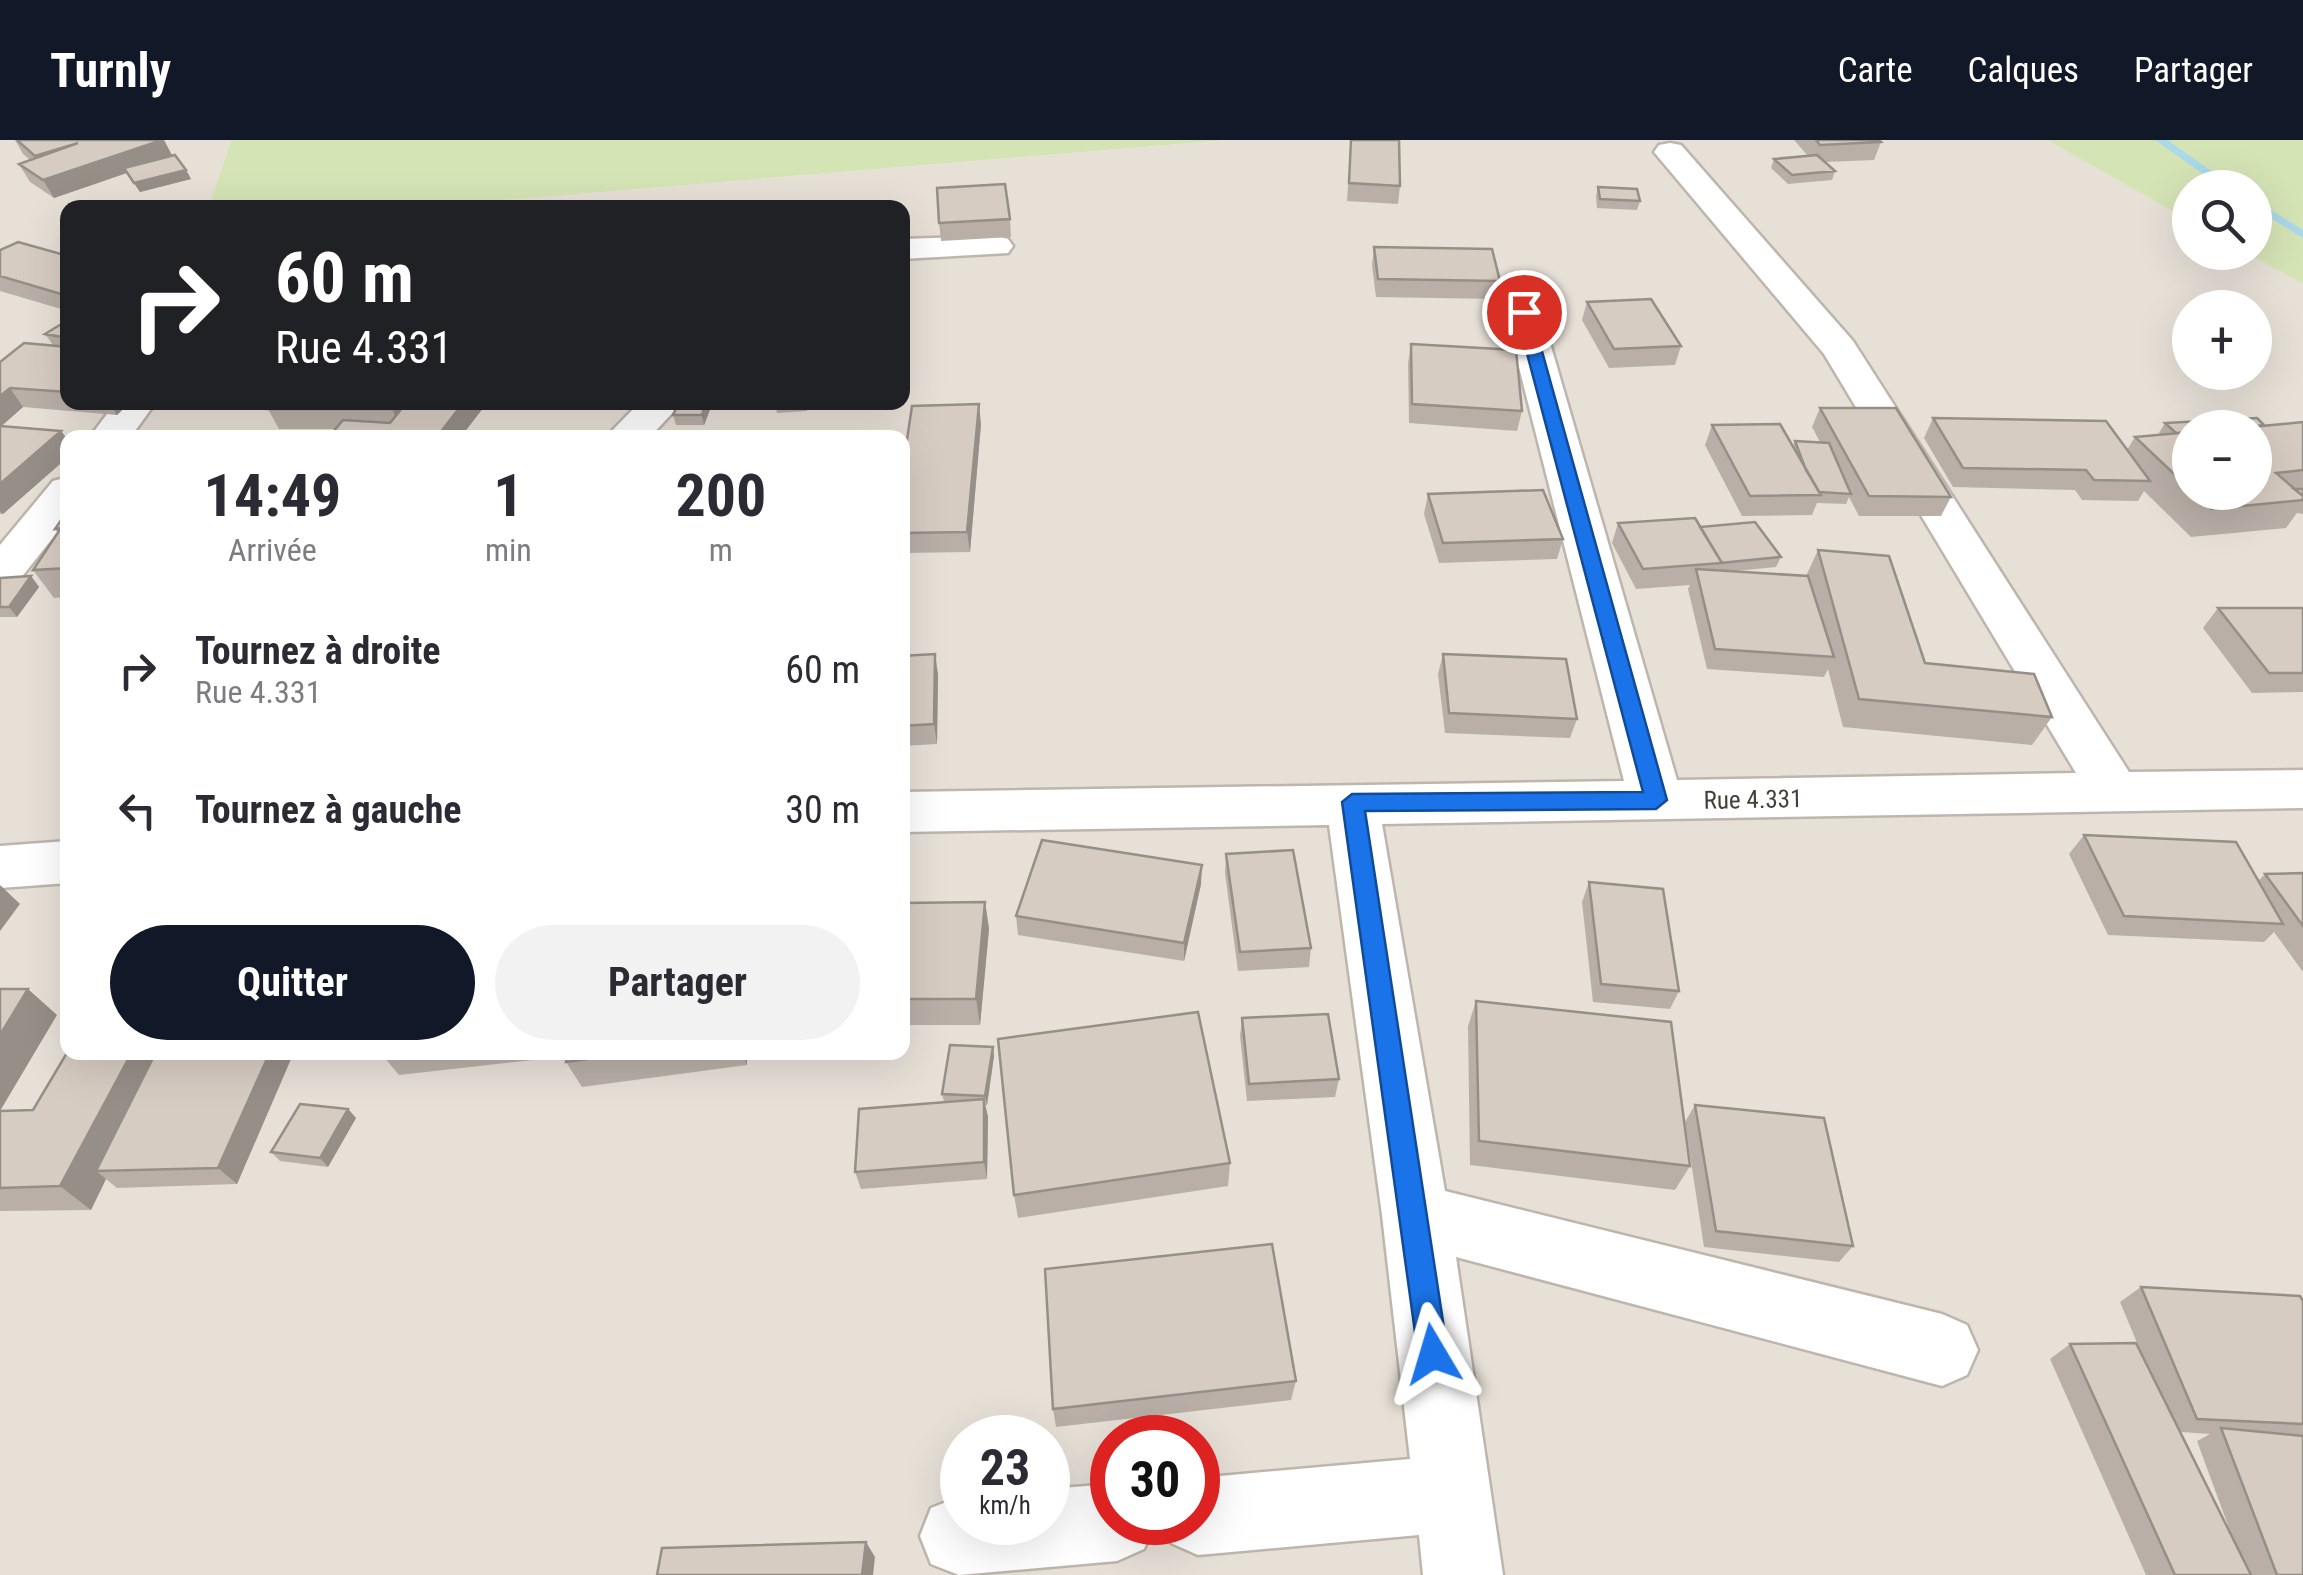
<!DOCTYPE html>
<html lang="fr">
<meta charset="utf-8">
<style>
body{margin:0;font-family:"Roboto Condensed",sans-serif;background:#f2f2f3;color:#2b2b33;height:100vh;display:flex;flex-direction:column;font-size:38px;white-space:nowrap}
*{box-sizing:border-box;margin:0}
p{font-size:32px;color:#7c7c81}
.icon{flex:none;width:55px;height:55px;fill:none;stroke:currentColor;stroke-width:2;stroke-linecap:round;stroke-linejoin:round}
.map{position:relative;flex:1;overflow:hidden}
.details{position:absolute;left:60px;top:290px;width:850px;height:630px;display:flex;flex-direction:column;background:#fff;border-radius:20px;box-shadow:0 10px 40px #0002}
.details>*{flex:none}
.top-card{position:absolute;left:60px;top:60px;width:850px;height:210px;border-radius:20px;box-shadow:0 10px 40px #0002;background:#202124;color:#fff;overflow:hidden}
.fabs{position:absolute;left:2172px;top:30px;display:grid;gap:20px}
.fabs a{display:grid;place-items:center;width:100px;height:100px;border-radius:50%;background:#fff;box-shadow:0 10px 40px #0002;font-size:50px}
.speed{position:absolute;left:940px;top:1275px;display:flex;gap:20px;font-size:50px;font-weight:700;text-align:center}
.speed>*{display:grid;place-content:center;width:130px;height:130px;border-radius:50%;background:#fff;box-shadow:0 10px 40px #0002;line-height:1}
.speed small{font-size:25px;font-weight:400}
.speed .limit{border:15px solid #d22;background:#fff;color:#111}
.pin{position:absolute;display:grid;place-items:center;width:85px;height:85px;color:#fff;margin:-42px;border:5px solid #fff;border-radius:50%;box-shadow:0 2px 10px #0007}
.me{position:absolute;width:110px;margin:-55px;rotate:353deg;stroke-linejoin:round;filter:drop-shadow(0 0 8px #0008)}
.turn{display:flex;align-items:center;gap:35px;height:210px;padding:0 50px;font-size:45px}
.turn .icon{width:130px;height:130px;stroke-width:2.5}
.turn b{display:block;font-size:70px;line-height:85px}
.eta{display:flex;justify-content:space-evenly;align-items:center;height:170px;text-align:center}
.eta b{font-size:60px;font-weight:700;line-height:70px}
.button{display:flex;gap:20px;margin-top:auto;padding:20px 50px}
.button a{flex:1;height:115px;border-radius:60px;background:#111827;color:#fff;font-size:40px;font-weight:700;line-height:115px;text-align:center}
.button a+a{background:#f2f2f3;color:#2b2b33}
ul{padding:0;list-style:none}
li{display:flex;align-items:center;gap:30px;height:140px;padding:0 50px}
li div{flex:1}
li b{display:block;font-size:38px}
li em{font-style:normal}
header{display:flex;align-items:center;gap:60px;box-sizing:border-box;height:140px;padding:0 50px;background:#111827;color:#fff}
header strong{font-size:48px}
nav{display:flex;gap:55px;margin-inline-start:auto;font-size:35px}
.map>svg:first-child{display:block}
.residential{fill:#e7e0d7;fill-rule:evenodd}
.green{fill:#d5e4b5}
.lines{fill:none;stroke-linecap:round;stroke-linejoin:round}
.stream{fill:#aad9eb;fill-rule:evenodd}
.street-casing{stroke:#beb5ac;stroke-width:5}
.street{fill:#fff;fill-rule:evenodd}
.wall{fill:#b9afa7;fill-rule:evenodd}
.shaded-wall{fill:#968f88}
.building{fill:#d7ccc2;stroke:#968f88;stroke-width:2.5}
.route{fill:#1a73e8;stroke:#114b97;stroke-width:2.5}
.labels{text-anchor:middle;stroke-width:10;stroke-linejoin:round;paint-order:stroke}
.street-label{font-size:25px;fill:#463f38;stroke:#fff}
</style>
<header>
<strong>Turnly</strong>
<nav><a>Carte</a><a>Calques</a><a>Partager</a></nav>
</header>
<div class="map">
<svg width="2303" height="1435" viewBox="0 0 2303 1435">
<rect width="100%" height="100%" fill="#f3efe9"/>
<path class="residential" d="M0,0H231L209,67L68,68V262H902V68L419,67L1227,0H2047L2190,81V112L2247,113L2303,144V1435H0ZM2190,168H2255V232H2190ZM2190,288H2255V352H2190ZM68,298H902V912H68ZM962,1298H1048V1382H962ZM1112,1298H1198V1382H1112Z"/>
<path class="green" d="M231,0H1227L420,67H209Z
M2047,0H2303V144L2247,113L2255,112V48H2190V81Z"/>
<g class="lines">
<path class="stream" d="M2155,0H2167L2236,48H2223Z
M2255,60L2303,90V98L2255,68Z"/>
<defs>
<path id="street" d="M1670,3L1681,5L1853,201L2129,632L2303,630V668L1382,684L1445,1051L1942,1174L1967,1185L1978,1210L1967,1235L1942,1246L1456,1117L1503,1435H1423L1419,1395L1198,1415L1171,1403L1162,1382H1198V1338L1410,1319L1382,1075L1329,685L902,692V652L1624,641L1505,172L1510,164L1523,161L1536,164L1541,172L1677,640L2076,633L1824,214L1654,12L1659,5Z
M996,96L1008,99L1013,106L1008,113L902,119V99Z
M116,262H156L130,298H89Z
M640,262H671L676,269L649,298H605Z
M68,337V379L16,444L0,448V405L53,341Z
M68,701V743L0,748V706Z
M1112,1344V1382H1155L1144,1409L1117,1421L959,1435L931,1424L920,1396L931,1368L959,1357H962V1382H1048V1349Z"/>
</defs>
<use href="#street" class="street-casing"/>
<use href="#street" class="street"/>
</g>
<path class="wall" d="M15,0H164L172,16L186,30L191,39L140,52L127,33L54,58L30,42L19,24L30,20L23,14Z
M1351,0L1400,46L1398,64L1347,61Z
M1794,0H1879L1881,2L1874,20L1825,22L1835,31L1832,40L1788,44L1771,28L1774,19L1808,16Z
M1598,47L1640,61L1637,70L1597,68L1596,56Z
M1010,79L1011,97L941,101L939,83Z
M1374,107L1500,141L1497,159L1376,157L1372,125Z
M0,110L68,116V171L0,151Z
M1587,162L1681,206L1675,225L1609,228L1582,180Z
M68,180V262H130L117,275L23,267L2,286L61,291L68,300V317L3,374H0V222L53,205L45,194Z
M1411,204L1522,271L1517,291L1409,283L1408,223Z
M161,262H190L189,265L164,267Z
M273,262H487L460,298L335,289H279L268,269Z
M713,262L704,285H676L673,275Z
M775,262H808L807,271L777,273Z
M1820,268L1951,357L1941,376H1859L1849,357L1846,364L1817,363L1812,375L1742,376L1705,305L1712,285L1793,307L1795,301L1820,302L1812,287Z
M1933,278L2127,310L2135,297L2161,295L2159,293L2165,283L2264,285L2303,282V374L2297,373L2286,388L2191,397L2144,351L2138,361L2082,360L2075,350L1953,347L1924,298ZM2190,288L2255,352H2190Z
M981,284L970,412L902,413V333Z
M1428,354L1563,399L1557,419L1439,423L1424,374Z
M68,370V457L54,458L33,430L58,393L55,389Z
M1618,383L1700,387L1781,417L1776,427L1736,431L1806,436L1818,410L1925,523L2052,577L2032,605L1843,587L1828,529L1824,537L1707,529L1688,449L1690,445L1636,449L1612,403Z
M31,436L39,447L17,477H0V438Z
M2218,468H2303V552L2252,553L2203,488Z
M1443,514L1577,579L1570,598L1445,593L1438,534Z
M902,516L938,534L937,604L902,606Z
M2084,695L2258,741L2265,734L2303,733V832L2274,792L2264,802L2108,795L2069,714Z
M1226,714L1311,808L1309,827L1238,831L1225,733Z
M1589,742L1679,851L1670,869L1593,862L1582,762Z
M1201,744L1184,821L1018,795L1016,776Z
M985,762L989,789L980,885H902V763Z
M1476,861L1690,1026L1675,1050L1470,1025L1468,886Z
M1242,878L1339,939L1335,957L1247,961L1240,896Z
M68,912H294L237,1044L117,1048L106,1039L91,1070L0,1071V971L33,970Z
M385,912H544L542,919L399,935L384,917Z
M568,912H747V925L582,947L566,922Z
M994,916L987,965H985L988,977L987,1039L861,1049L855,1032L944,962L942,954Z
M1695,965L1853,1106L1839,1122L1704,1107L1685,982Z
M348,969L356,978L328,1027L280,1021L271,1012Z
M1230,1023L1228,1046L1018,1078L1014,1055Z
M2141,1147L2303,1161V1435H2146L2050,1219L2070,1204L2138,1205L2120,1162ZM2181,1292L2210,1294L2197,1301L2233,1399Z
M1296,1241L1291,1260L1056,1287L1053,1269Z"/>
<path class="shaded-wall" d="M164,0L173,17L54,58L43,40Z
M186,30L191,39L140,52L134,43Z
M10,248L23,267L0,287V256Z
M109,262H130L117,275Z
M397,262H418L402,289L392,269Z
M464,262L487,263L460,298H436Z
M706,262H713L704,285L702,275Z
M979,264L981,284L970,412L967,392Z
M61,291L68,300V317L3,374L0,371V344Z
M31,436L39,447L17,477L9,467Z
M935,514L938,534L937,604L934,584Z
M1202,725L1201,744L1184,821V803Z
M0,745L20,764L0,791Z
M985,762L989,789L980,885L976,859Z
M28,849L57,875L0,971V895Z
M993,907L994,916L987,965L985,956Z
M132,912H163L96,1031L106,1039L91,1070L60,1046Z
M270,912H294L237,1044L218,1028Z
M742,912H747V925Z
M984,959L988,977L987,1039L984,1022Z
M348,969L356,978L328,1027L320,1018Z
M866,1402L875,1417L873,1435H862Z"/>
<path class="building" d="M17,0H162L43,40L19,24L78,3L35,16Z
M1351,0H1399L1400,46L1349,43Z
M1816,0H1879L1881,2L1820,5Z
M175,15L186,30L134,43L124,28Z
M1817,15L1835,31L1792,35L1774,19Z
M1005,44L1010,79L939,83L937,48Z
M1598,47L1637,49L1640,61L1600,59Z
M797,64V68H752Z
M18,102L68,116V156L0,136V110Z
M1374,107L1492,109L1500,141L1378,139Z
M1651,159L1681,206L1614,209L1587,162Z
M68,180V198L45,194Z
M24,203L68,207V252L10,248L0,256V222Z
M1411,204L1516,210L1522,271L1412,264Z
M273,262H397L392,269H268Z
M407,262H464L436,298H328L343,280L390,283Z
M679,262H706L702,275H673Z
M979,264L967,392L902,393V333L912,266Z
M1820,268H1896L1951,357L1869,356Z
M1933,278L2106,281L2150,341L2094,340L2086,330L1963,328Z
M2257,278L2264,285L2241,288H2190V292L2176,293L2165,283Z
M2303,282V330L2276,333L2303,356V360L2211,369L2194,352H2255V288H2241Z
M1780,284L1821,355L1750,356L1712,285Z
M0,286L61,291L0,344Z
M2190,292V349L2135,297Z
M1795,301L1829,303L1851,354L1819,352L1806,330Z
M2294,349H2303V356Z
M1543,350L1563,399L1443,403L1428,354Z
M68,370V428L33,430L61,388L55,389Z
M1695,378L1722,423L1643,429L1618,383Z
M1755,382L1781,417L1720,423H1722L1700,387Z
M1818,410L1889,416L1925,523L2034,534L2052,577L1859,559Z
M1696,429L1808,436L1834,517L1715,509Z
M31,436L9,467H0V438Z
M2218,468H2303V533H2269Z
M935,514L934,584L902,586V516Z
M1443,514L1566,519L1577,579L1449,573Z
M2084,695L2236,702L2283,784L2124,776Z
M1042,700L1202,725L1184,803L1016,776Z
M1293,710L1311,808L1240,812L1226,714Z
M2303,733V786L2265,734Z
M1589,742L1663,749L1679,851L1601,844Z
M985,762L976,859H902V763Z
M0,849H28L0,895Z
M1476,861L1671,882L1690,1026L1479,1001Z
M1198,872L1230,1023L1014,1055L998,899Z
M1328,874L1339,939L1249,944L1242,878Z
M950,905L993,907L985,956L942,954Z
M68,911V912H132L60,1046L0,1048V971L33,970Z
M156,912H270L218,1028L96,1031Z
M385,912H427L384,917Z
M568,912H638L566,922Z
M984,959V1022L855,1032L859,969Z
M300,964L348,969L320,1018L271,1012Z
M1695,965L1824,978L1853,1106L1716,1091Z
M1272,1104L1296,1241L1053,1269L1045,1129Z
M2141,1147L2300,1156L2303,1161V1284L2197,1279Z
M2136,1203L2251,1435H2175L2070,1204Z
M2221,1288L2303,1296V1435H2277Z
M866,1402L862,1435H657L662,1408Z"/>
<path class="route" d="M1524,167L1531,172L1667,660L1656,669L1365,671L1448,1214L1444,1225L1433,1229L1423,1225L1418,1214L1342,662L1352,654L1643,652L1516,172Z"/>
<g class="labels">
<g class="street-label">
<text transform="translate(1753 659) rotate(-1)" y="9">Rue 4.331</text>
</g>
</g>
</svg>
<div class="fabs">
<a><svg class="icon" aria-label="search" viewBox="0 0 24 24"><circle cx="10" cy="10" r="6"/><path d="M15 15l6 6"/></svg></a>
<a>+</a>
<a>−</a>
</div>
<div class="speed"><div>23<small>km/h</small></div><div class="limit">30</div></div>
<div class="pin" style="left:1524px;top:172px;background:#d93025"><svg class="icon" aria-label="arrive" viewBox="0 0 24 24"><path d="M6 21V4h12l-3 4 3 4H6"/></svg></div>
<svg class="me" style="left:1433px;top:1214px" viewBox="-20 -20 40 40"><path d="M0-17L14 15 0 8-14 15z" fill="#1a73e8" stroke="#fff" stroke-width="4"/></svg>
<div class="top-card">
<div class="turn"><svg class="icon" aria-label="right" viewBox="0 0 24 24"><path d="M7 20v-9h11M14 6l5 5-5 5"/></svg><div><b>60 m</b>Rue 4.331</div></div>
</div>
<section class="details">
<div class="eta">
<div><b>14:49</b><p>Arrivée</p></div>
<div><b>1</b><p>min</p></div>
<div><b>200</b><p>m</p></div>
</div>
<ul>
<li><svg class="icon" aria-label="right" viewBox="0 0 24 24"><path d="M7 20v-9h11M14 6l5 5-5 5"/></svg><div><b>Tournez à droite</b><p>Rue 4.331</p></div><em>60 m</em></li>
<li><svg class="icon" aria-label="left" viewBox="0 0 24 24"><path d="M17 20v-9H6M10 6l-5 5 5 5"/></svg><div><b>Tournez à gauche</b></div><em>30 m</em></li>
</ul>
<div class="button"><a>Quitter</a><a>Partager</a></div>
</section>
</div>
